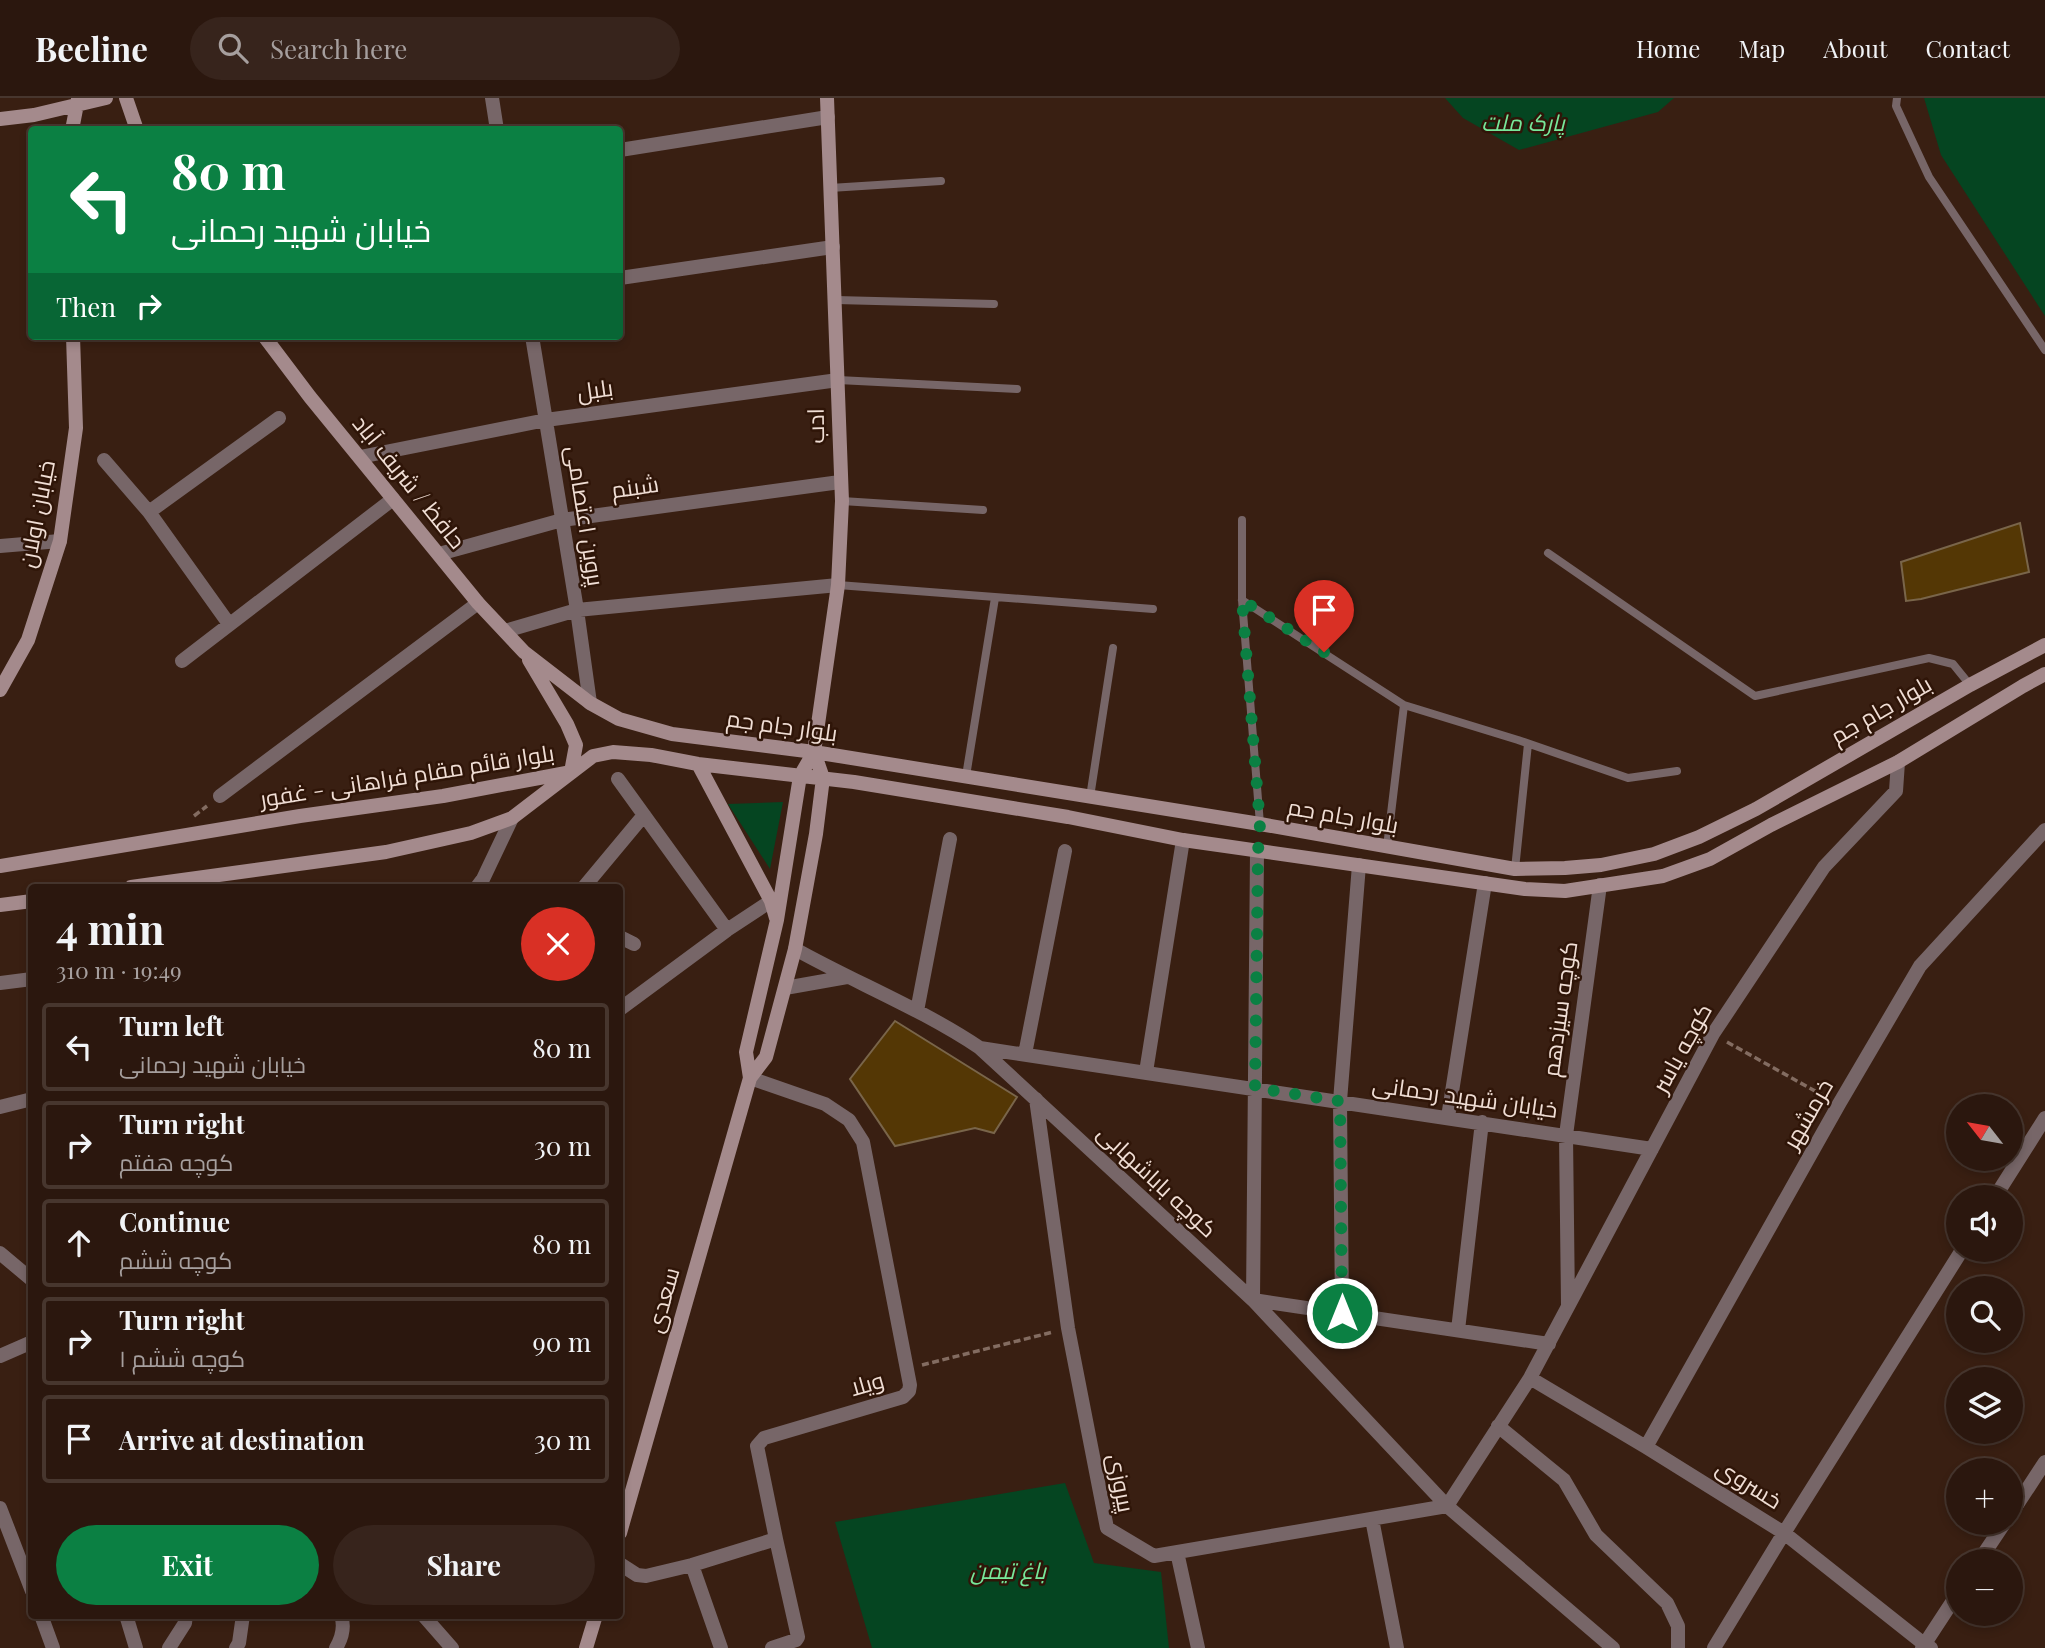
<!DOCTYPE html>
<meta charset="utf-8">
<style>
body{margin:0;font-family:"Playfair Display",Cairo,serif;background:#37241c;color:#f1f3f6;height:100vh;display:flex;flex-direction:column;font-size:26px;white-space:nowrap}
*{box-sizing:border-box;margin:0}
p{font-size:23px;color:#a69f9e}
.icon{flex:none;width:38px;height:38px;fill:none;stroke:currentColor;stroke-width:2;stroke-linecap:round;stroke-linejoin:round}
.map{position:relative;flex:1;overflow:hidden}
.details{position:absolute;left:28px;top:786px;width:595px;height:735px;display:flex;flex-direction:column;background:#2b170e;border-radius:7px;box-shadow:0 4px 10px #0003,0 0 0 2px #47362e}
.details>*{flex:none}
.banner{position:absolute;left:28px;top:28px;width:595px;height:214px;border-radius:7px;box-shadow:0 4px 10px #0003,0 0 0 2px #47362e;background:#0b8043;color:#fff;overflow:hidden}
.needle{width:46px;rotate:301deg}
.tools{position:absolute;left:1946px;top:996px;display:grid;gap:14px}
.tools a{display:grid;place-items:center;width:77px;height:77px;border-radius:50%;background:#2b170e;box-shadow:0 4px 10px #0003,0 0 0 2px #47362e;font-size:35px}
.pin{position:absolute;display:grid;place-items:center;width:60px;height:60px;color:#fff;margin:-72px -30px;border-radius:50% 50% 50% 0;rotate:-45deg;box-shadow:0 0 7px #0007}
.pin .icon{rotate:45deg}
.me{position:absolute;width:77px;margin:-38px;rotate:0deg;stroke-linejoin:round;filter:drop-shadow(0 0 5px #0008)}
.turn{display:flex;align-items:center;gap:24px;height:147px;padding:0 28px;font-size:32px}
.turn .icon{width:91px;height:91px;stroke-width:2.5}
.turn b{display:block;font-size:49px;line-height:60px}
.then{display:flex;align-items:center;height:66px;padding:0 28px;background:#0003;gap:14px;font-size:26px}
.round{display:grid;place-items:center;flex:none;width:74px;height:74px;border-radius:37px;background:#37241c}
.overview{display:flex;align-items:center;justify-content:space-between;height:119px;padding:0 28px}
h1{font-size:42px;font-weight:700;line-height:52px}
.cta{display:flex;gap:14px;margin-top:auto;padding:14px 28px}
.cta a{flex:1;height:80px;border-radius:42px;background:#0b8043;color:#fff;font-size:28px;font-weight:700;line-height:80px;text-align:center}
.cta a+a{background:#37241c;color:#f1f3f6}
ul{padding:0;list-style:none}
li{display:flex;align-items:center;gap:21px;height:88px;margin:0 14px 10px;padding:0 14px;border:4px solid #47362e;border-radius:7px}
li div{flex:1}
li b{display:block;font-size:26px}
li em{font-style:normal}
header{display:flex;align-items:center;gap:42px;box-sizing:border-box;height:98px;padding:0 35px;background:#2b170e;border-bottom:2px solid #47362e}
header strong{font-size:33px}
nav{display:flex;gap:38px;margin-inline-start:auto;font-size:24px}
.search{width:490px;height:63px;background:#37241c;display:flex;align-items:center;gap:18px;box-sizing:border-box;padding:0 24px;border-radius:38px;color:#a69f9e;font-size:26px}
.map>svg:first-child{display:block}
.green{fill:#054521}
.building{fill:#543705;stroke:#79654a;stroke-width:2}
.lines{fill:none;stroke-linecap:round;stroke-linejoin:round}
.path{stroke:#836c61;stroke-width:3.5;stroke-dasharray:7 3.5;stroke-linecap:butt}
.lane{stroke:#776668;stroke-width:8}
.street{stroke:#776668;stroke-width:14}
.secondary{stroke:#a48a8c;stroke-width:14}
.route{stroke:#0b8043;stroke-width:12;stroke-dasharray:0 21.6}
.labels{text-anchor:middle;stroke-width:5;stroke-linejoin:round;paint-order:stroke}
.park-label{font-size:23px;font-style:italic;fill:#77e89a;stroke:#2f1508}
.street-label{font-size:23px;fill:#f0ded5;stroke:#2f1508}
</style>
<header>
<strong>Beeline</strong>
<div class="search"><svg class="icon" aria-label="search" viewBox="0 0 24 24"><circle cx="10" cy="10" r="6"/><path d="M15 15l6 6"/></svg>Search here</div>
<nav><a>Home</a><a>Map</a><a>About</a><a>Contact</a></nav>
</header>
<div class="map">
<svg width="2045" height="1550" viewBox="0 0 2045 1550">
<rect width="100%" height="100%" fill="#391f12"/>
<path class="green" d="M1445,0H1674L1658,14L1519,52L1463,20Z
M1924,0H2045V218L1941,57Z
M783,704L770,771L728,706Z
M1065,1385L1094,1465L1161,1474L1169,1550H872L835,1424Z"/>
<path class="building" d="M2020,425L2029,474L1921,501L1906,503L1901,464Z
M895,923L1017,999L994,1035L975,1030L895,1048L850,981Z"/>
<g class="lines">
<path class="path" d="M194,718L207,708
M1727,944L1824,998
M922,1267L1053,1234"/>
<path class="lane" d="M1897,0L1896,8L1929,79L2045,252
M830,90L941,83
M836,202L994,206
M838,282L1017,291
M842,403L983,412
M1242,422V502L1260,726
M1548,455L1755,598L1929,560L1953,566L1970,587
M838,487L1153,511
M1242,502L1404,607L1518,642L1628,680L1677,673
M966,678L995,500
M1090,699L1113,550
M1387,749L1404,607
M1515,771L1528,646"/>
<path class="street" d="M492,0L497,32
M620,52L828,19
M620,180L833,149
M532,238L577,512L590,605
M360,359L546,322L838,282
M104,362L149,414L229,526
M149,414L279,320
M0,448L60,443
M439,456L562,422L840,384
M505,533L577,512L838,487
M182,563L393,401
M618,681L727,832
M220,698L478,505
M1257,753L1253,1202L1549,1246
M477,789L483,781L512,720
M584,789L644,717
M620,839L634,846
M795,851C856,885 922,911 980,950L1253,1202L1447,1408L1613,1550
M0,885L32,881
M785,890L847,879
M620,911L727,832L771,803
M917,913L950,741
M980,950L1652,1051
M1025,956L1065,753
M1146,974L1183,742
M1036,1001L1068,1230L1107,1430L1154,1458L1447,1408
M0,1009L32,1001
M1448,1019L1485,785
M1995,1099L2045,1020
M0,1155L32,1182
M1568,1208L1566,1037L1600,787
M1342,1215L1340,1003L1359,767
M1458,1232L1482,1024
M0,1258L32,1244
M1530,1280L1646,1349L1784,1435L1924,1546L1931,1550
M1498,1328L1564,1382L1596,1437L1667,1505L1678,1528V1550
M1646,1349L1839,1006L1920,868L2045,732
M1447,1408L1530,1280L1713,936L1824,769L1896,693L1898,664
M0,1410L32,1493
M2011,1416L2045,1364
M1372,1421L1397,1550
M1177,1454L1198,1550
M1979,1463L2005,1424
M620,1466L637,1477L646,1478L692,1467L776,1441L757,1348L764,1340L903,1299L909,1293L910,1287L863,1044L849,1022L825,1006L750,980
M692,1467L721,1550
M41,1517L53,1550
M126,1517L136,1550
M423,1517L452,1550
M169,1550L185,1525L186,1517
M236,1550L239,1545L243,1517
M336,1550C342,1540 345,1529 341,1517
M772,1550L796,1542L798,1539L776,1441
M1714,1550L1784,1435L1962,1152
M1922,1550L1958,1495"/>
<path class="secondary" d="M126,0L137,32
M0,21L34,17L106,0
M72,32L78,1
M264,238L310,299L478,505L524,554L590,605L619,621L672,636L814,654L1260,726L1515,771L1565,770L1601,767L1654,756L1699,739L1756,711L1970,587L2045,547
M529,562L567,626L576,647L571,674
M0,592L28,542L60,443L76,330L73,238
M698,666L771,803L776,820
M0,768L300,718L443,698L566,675
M131,789L386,754L471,735L512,720L593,658L613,654L651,657L698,666L854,684L1068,719L1183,742L1525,791L1565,793L1663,778L1710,761L1771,727L1898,664L2023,588L2045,576
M0,807L32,803
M750,980L746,954L777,822L800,678L814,654L838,487L842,403L827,0
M620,1435L750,980L766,959L795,851L816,736L823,680L814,654
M586,1550L596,1517"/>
</g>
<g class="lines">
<path class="route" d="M1324,554L1242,502L1260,726L1258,753L1255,990L1340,1003L1342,1215"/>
</g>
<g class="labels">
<g class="park-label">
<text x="1523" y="33">پارک ملت</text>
<text x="1008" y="1481">باغ تیمن</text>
</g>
<g class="street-label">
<text transform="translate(595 292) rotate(-8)" y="8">بلبل</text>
<text transform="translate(816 328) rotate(-91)" y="8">ادب</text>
<text transform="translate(409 384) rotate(51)" y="8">حافظ / شریف آباد</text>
<text transform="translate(635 389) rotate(-8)" y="8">شبنم</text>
<text transform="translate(37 416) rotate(-79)" y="8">خیابان اولان</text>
<text transform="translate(585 418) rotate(81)" y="8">پروین اعتصامی</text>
<text transform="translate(1881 612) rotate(-30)" y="8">بلوار جام جم</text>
<text transform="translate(782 628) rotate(8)" y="8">بلوار جام جم</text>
<text transform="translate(407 678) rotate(-9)" y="8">بلوار قائم مقام فراهانی - غفور</text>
<text transform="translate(1343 718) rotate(10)" y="8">بلوار جام جم</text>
<text transform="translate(1560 911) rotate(-82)" y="8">کوچه سیزدهم</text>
<text transform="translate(1682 950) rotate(-61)" y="8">کوچه یاسر</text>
<text transform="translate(1465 999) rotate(8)" y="8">خیابان شهید رحمانی</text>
<text transform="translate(1808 1016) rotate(-60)" y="8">خرمشهر</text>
<text transform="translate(1157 1083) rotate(43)" y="8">کوچه باباشهابی</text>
<text transform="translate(663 1202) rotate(-74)" y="8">سعدی</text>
<text transform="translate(867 1286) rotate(-16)" y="8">ویلا</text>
<text transform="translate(1121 1385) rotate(79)" y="8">پیروزی</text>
<text transform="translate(1749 1386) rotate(32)" y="8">خسروی</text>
</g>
</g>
</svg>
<div class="tools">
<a><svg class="needle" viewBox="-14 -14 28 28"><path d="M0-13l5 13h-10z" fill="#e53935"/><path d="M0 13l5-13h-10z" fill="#a69f9e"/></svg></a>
<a><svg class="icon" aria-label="sound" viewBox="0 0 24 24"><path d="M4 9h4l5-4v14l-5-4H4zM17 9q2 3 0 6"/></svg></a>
<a><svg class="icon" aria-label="search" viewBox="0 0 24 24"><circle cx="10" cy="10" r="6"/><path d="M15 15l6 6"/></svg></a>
<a><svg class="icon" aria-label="layers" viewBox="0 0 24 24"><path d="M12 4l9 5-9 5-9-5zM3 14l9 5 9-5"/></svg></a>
<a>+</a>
<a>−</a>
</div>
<div class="pin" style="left:1324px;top:554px;background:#d93025"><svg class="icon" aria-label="arrive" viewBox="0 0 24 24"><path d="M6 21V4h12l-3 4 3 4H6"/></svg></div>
<svg class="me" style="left:1342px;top:1215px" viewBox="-20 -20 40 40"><circle r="17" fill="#0b8043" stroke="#fff" stroke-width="3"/><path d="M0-11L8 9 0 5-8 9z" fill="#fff"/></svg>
<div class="banner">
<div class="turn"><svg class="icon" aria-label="left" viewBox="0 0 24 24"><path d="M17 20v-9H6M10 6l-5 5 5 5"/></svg><div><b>80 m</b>خیابان شهید رحمانی</div></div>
<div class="then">Then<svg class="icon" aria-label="right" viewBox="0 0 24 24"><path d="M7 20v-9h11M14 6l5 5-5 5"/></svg></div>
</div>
<section class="details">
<div class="overview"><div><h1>4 min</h1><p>310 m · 19:49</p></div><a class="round" style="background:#d93025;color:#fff"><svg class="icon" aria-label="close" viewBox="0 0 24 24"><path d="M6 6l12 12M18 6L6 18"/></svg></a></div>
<ul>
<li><svg class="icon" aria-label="left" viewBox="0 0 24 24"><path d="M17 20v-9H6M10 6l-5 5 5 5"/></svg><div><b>Turn left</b><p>خیابان شهید رحمانی</p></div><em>80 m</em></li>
<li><svg class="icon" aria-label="right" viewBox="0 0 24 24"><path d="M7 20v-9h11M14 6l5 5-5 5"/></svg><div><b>Turn right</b><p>کوچه هفتم</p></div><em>30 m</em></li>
<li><svg class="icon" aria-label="ahead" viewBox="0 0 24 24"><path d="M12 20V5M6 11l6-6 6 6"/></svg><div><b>Continue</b><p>کوچه ششم</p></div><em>80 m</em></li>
<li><svg class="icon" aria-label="right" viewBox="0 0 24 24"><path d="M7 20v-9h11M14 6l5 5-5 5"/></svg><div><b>Turn right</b><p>کوچه ششم ۱</p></div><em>90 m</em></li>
<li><svg class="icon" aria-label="arrive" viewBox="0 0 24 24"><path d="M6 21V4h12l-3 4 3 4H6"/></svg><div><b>Arrive at destination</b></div><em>30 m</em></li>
</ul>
<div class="cta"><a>Exit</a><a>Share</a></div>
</section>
</div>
